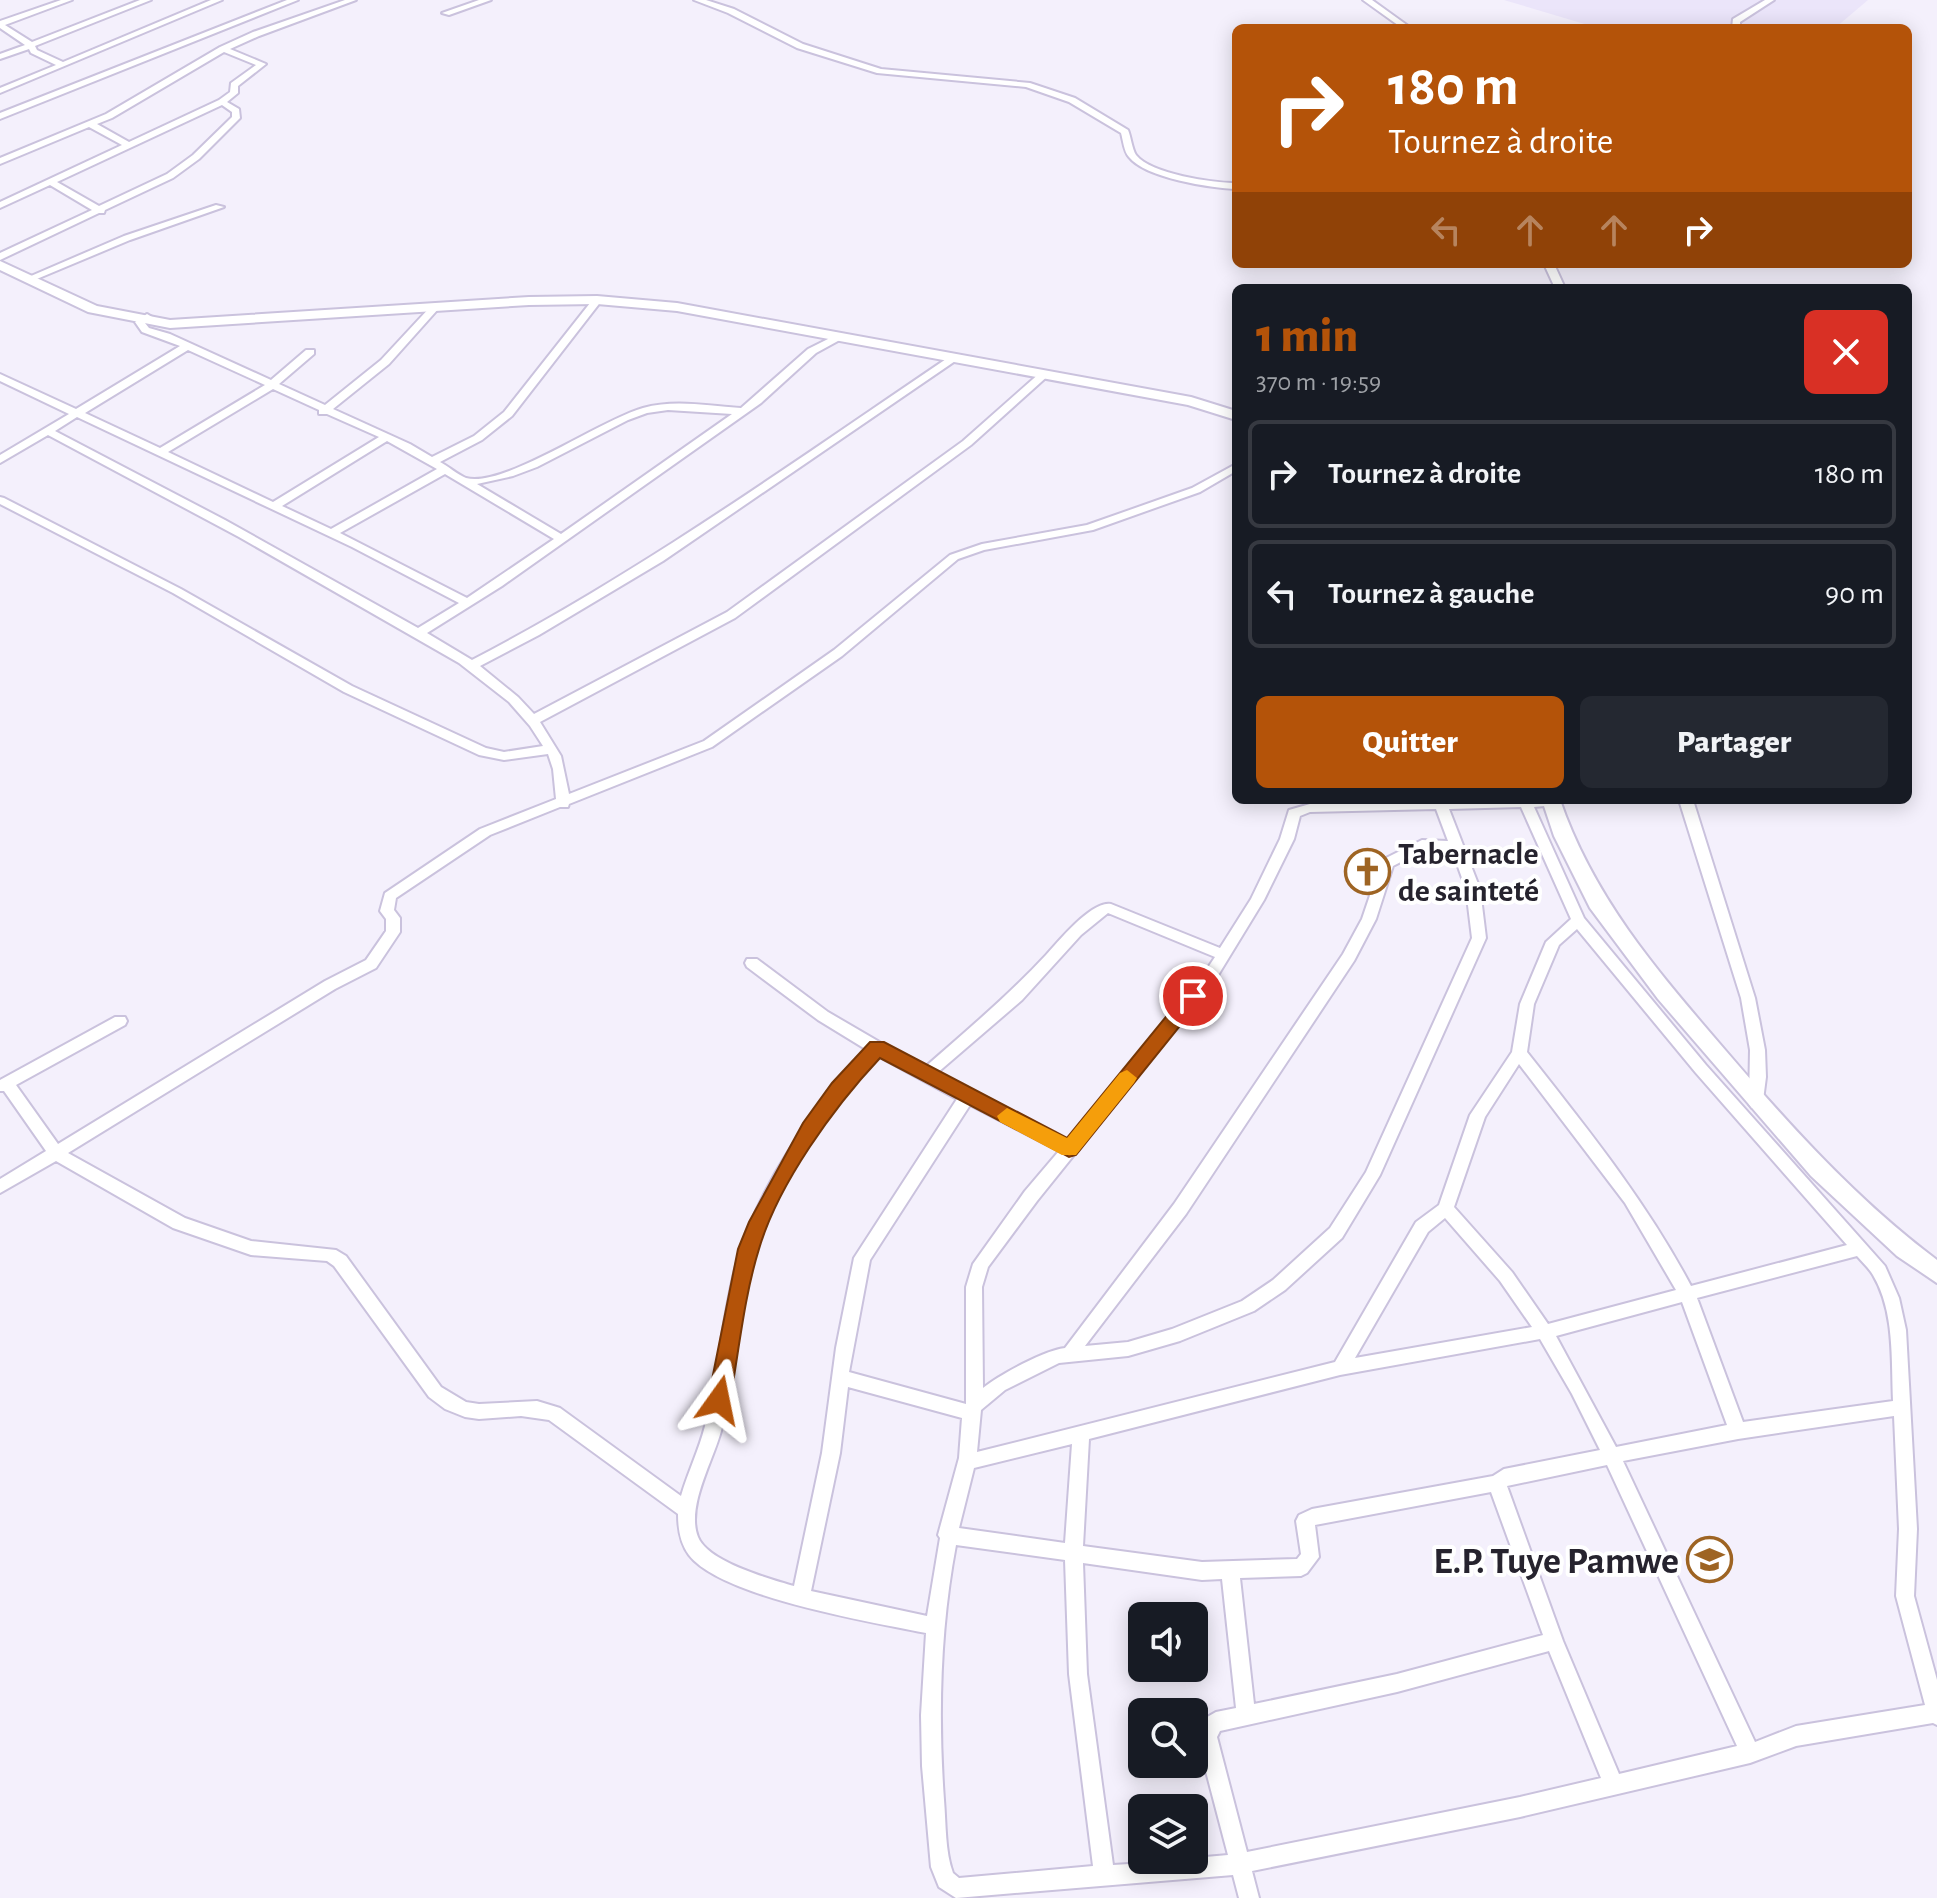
<!DOCTYPE html>
<html lang="fr">
<meta charset="utf-8">
<style>
body{margin:0;font-family:"Alegreya Sans",sans-serif;background:#242831;color:#f1f3f6;height:100vh;display:flex;flex-direction:column;font-size:30px;white-space:nowrap}
*{box-sizing:border-box;margin:0}
p{font-size:26px;color:#9ea1a6}
.icon{flex:none;width:44px;height:44px;fill:none;stroke:currentColor;stroke-width:2;stroke-linecap:round;stroke-linejoin:round}
.map{position:relative;flex:1;overflow:hidden}
.sheet{position:absolute;left:1232px;top:284px;width:680px;height:520px;display:flex;flex-direction:column;background:#171b24;border-radius:12px;box-shadow:0 4px 20px #0003}
.sheet>*{flex:none}
.guide{position:absolute;left:1232px;top:24px;width:680px;height:244px;border-radius:12px;box-shadow:0 4px 20px #0003;background:#b45309;color:#fff;overflow:hidden}
.controls{position:absolute;left:1128px;top:1602px;display:grid;gap:16px}
.controls a{display:grid;place-items:center;width:80px;height:80px;border-radius:12px;background:#171b24;box-shadow:0 4px 20px #0003;font-size:40px}
.pin{position:absolute;display:grid;place-items:center;width:68px;height:68px;color:#fff;margin:-34px;border:4px solid #fff;border-radius:50%;box-shadow:0 2px 8px #0007}
.me{position:absolute;width:88px;margin:-44px;rotate:12deg;stroke-linejoin:round;filter:drop-shadow(0 0 6px #0008)}
.turn{display:flex;align-items:center;gap:28px;height:168px;padding:0 24px;font-size:36px}
.turn .icon{width:104px;height:104px;stroke-width:2.5}
.turn b{display:block;font-size:56px;line-height:68px}
.lanes{display:flex;align-items:center;height:76px;padding:0 24px;background:#0003;justify-content:center;gap:40px;direction:ltr}
.lanes .off{opacity:.35}
.round{display:grid;place-items:center;flex:none;width:84px;height:84px;border-radius:12px;background:#242831}
.headline{display:flex;align-items:center;justify-content:space-between;height:136px;padding:0 24px}
h1{font-size:48px;font-weight:800;line-height:60px;color:#b45309}
.cta{display:flex;gap:16px;margin-top:auto;padding:16px 24px}
.cta a{flex:1;height:92px;border-radius:12px;background:#b45309;color:#fff;font-size:32px;font-weight:800;line-height:92px;text-align:center}
.cta a+a{background:#242831;color:#f1f3f6}
ul{padding:0;list-style:none}
li{display:flex;align-items:center;gap:24px;height:108px;margin:0 16px 12px;padding:0 8px;border:4px solid #363941;border-radius:12px}
li div{flex:1}
li b{display:block;font-size:30px}
li em{font-style:normal}
.map>svg:first-child{display:block}
.built{fill:#ebe5fa}
.lines{fill:none;stroke-linecap:round;stroke-linejoin:round}
.street-casing{stroke:#cac2dd;stroke-width:4}
.secondary-casing{stroke:#cac2dd;stroke-width:4}
.street{fill:#fff;fill-rule:evenodd}
.secondary{fill:#fff;fill-rule:evenodd}
.route{fill:#b45309;stroke:#753606;stroke-width:2}
.slow{fill:#f59e0b}
.labels{text-anchor:middle;stroke-width:8;stroke-linejoin:round;paint-order:stroke}
.poi-label{font-size:32px;font-weight:bold;fill:#26232e;stroke:#fff;text-anchor:start}
.near-poi-label{font-size:38px;font-weight:bold;fill:#26232e;stroke:#fff;text-anchor:end}
</style>
<div class="map">
<svg width="1937" height="1898" viewBox="0 0 1937 1898">
<rect width="100%" height="100%" fill="#f4f0fc"/>
<path class="built" d="M1504,0H1868L1835,28H1598Z"/>
<g class="lines">
<defs>
<path id="street" d="M61,0H72L5,25L32,42L140,0H151L35,46L37,50L63,62L211,0H222L0,93V88L56,65L31,53L29,49L0,59V54L25,45L0,28V21Z
M287,0H298L0,119V113Z
M345,0H356L259,36L230,49L266,64L238,86V93L227,102L239,109L240,118L199,159L173,178L105,210L104,213H99L0,260V253L92,210L50,185L0,208V202L122,145L89,127L0,164V158L106,114L220,47L253,32ZM224,52L256,65L231,83L230,92L219,100L129,142L97,124L112,118ZM222,105L232,112V117L193,155L167,174L99,206L57,182Z
M479,0H491L449,15L442,13Z
M694,0H706L734,9L803,44L881,69L1030,83L1075,98L1128,130C1131,137 1132,149 1136,155C1151,174 1213,183 1236,183V189C1211,188 1145,178 1129,157C1124,152 1123,140 1121,133L1069,102L1026,87L877,73L797,48L728,13Z
M1363,0H1372L1411,28H1402Z
M1765,0H1774L1740,22V28H1732L1733,19Z
M216,205L224,207L130,240L32,281L24,279L124,236Z
M1544,264H1554L1565,288H1555Z
M594,298L602,300L512,416L482,440L440,462C448,466 458,475 466,478C504,488 600,420 643,408C675,399 708,406 741,408L808,349L838,334L847,336L816,353L761,403L502,586L427,633L472,660C641,572 795,461 952,355L961,357L663,561L539,635L480,666L518,697L534,714L727,612L963,441L1041,372L1050,374L971,445L735,618L540,722L561,756L569,794L704,741L834,650L950,555L982,544L1087,525L1192,488L1236,464V471L1200,492L1093,530L984,550L958,559L842,656L712,747L569,804L568,807H560L490,835L396,898L394,910L400,918V932L376,968L335,989L68,1153L185,1218L251,1241L336,1250L346,1256L441,1387L466,1402L479,1404L537,1401L560,1408L681,1496C688,1472 699,1450 705,1426C718,1374 722,1321 735,1269C757,1186 810,1113 867,1050L818,1020L747,967L745,963L747,959H757L828,1012L924,1068C966,1031 1008,996 1046,955C1058,942 1092,900 1111,904L1220,948L1251,899L1280,839L1289,810L1310,804L1556,800V805L1534,807L1584,918L1706,1065L1885,1266L1899,1298L1906,1330L1917,1529L1914,1596L1937,1680V1725L1933,1723L1796,1746L1750,1763L1520,1817L1252,1871L1259,1898H1239L1233,1875L956,1898L939,1887L931,1867L922,1766L921,1715L926,1633C872,1622 721,1597 689,1555C680,1543 678,1528 678,1514L549,1420L521,1416L479,1419L465,1417L445,1409L429,1397L334,1266L327,1261L251,1255L173,1228L56,1161L0,1193V1179L46,1151L4,1091H0V1080L115,1017H125L127,1021L125,1025L16,1085L58,1144L325,981L366,960L386,931V919L380,911L385,893L480,829L556,799L553,769L548,754L504,760L479,755L344,692L173,593L0,504V497L4,498L181,589L352,686L486,748L504,752L543,746L530,726L509,702L459,663L239,537L48,435L0,463V455L69,414L0,381V374L76,409L180,346L142,332L135,322L147,314L152,317L145,323L149,328L170,334L271,380L306,350H314V354L279,384L325,405L381,360L433,304H439V308L389,364L333,409L410,444L432,457L474,436L504,412ZM188,350L265,385L160,448L85,413ZM273,389L319,410V414H327L379,437L273,502L168,452ZM668,410L732,414L561,534L477,484L513,476L537,467L628,420L647,413ZM77,417L352,547L459,603L418,628L225,520L55,431ZM387,441L437,469L331,529L282,506ZM445,474L554,539L467,598L340,533ZM1521,807L1571,919L1546,942L1520,1004L1512,1052L1470,1115L1439,1205L1416,1222L1335,1362L977,1452L981,1410L1005,1390L1059,1363L1128,1356L1180,1341L1254,1311L1285,1290L1342,1238L1380,1175L1486,938L1480,889L1449,809ZM1436,809L1448,841L1422,840L1382,860L1362,919L1343,954L1174,1204L1065,1348C1045,1350 999,1375 983,1388L982,1287L988,1267L1037,1201L1217,977L1264,900L1294,839L1300,816L1310,812ZM1424,850H1452L1466,889L1472,938L1366,1172L1330,1228L1273,1280L1242,1301L1172,1329L1128,1342L1085,1346L1186,1214L1354,961L1376,919L1393,866ZM1108,913L1215,957L1207,969L1067,1141L975,1094L973,1091L966,1090L936,1074L1022,1000L1081,935ZM1577,929L1696,1073L1847,1245L1691,1286C1646,1201 1586,1127 1527,1052L1534,1004L1559,945ZM878,1056L957,1099L854,1258L836,1348L822,1453L794,1586C770,1579 708,1562 698,1537C686,1507 713,1461 721,1431C735,1378 738,1323 751,1269C772,1188 823,1118 878,1056ZM1519,1064L1625,1203L1676,1290L1548,1324L1512,1272L1454,1207L1485,1117ZM970,1105L1059,1151L1025,1191L973,1264L966,1287V1404L849,1372L870,1260ZM1445,1218L1500,1281L1532,1327L1355,1358L1428,1232ZM1857,1256C1862,1262 1869,1268 1873,1275C1895,1312 1891,1360 1893,1401L1743,1422L1697,1298ZM1682,1302L1727,1425L1616,1447L1556,1336ZM1540,1339L1572,1394L1600,1450L1504,1469L1493,1476L1312,1509L1299,1515L1296,1521L1301,1554L1297,1559L1202,1562L1083,1546L1089,1439L1340,1375ZM848,1387L962,1418L959,1458L938,1535L940,1538L927,1616L811,1591L840,1453ZM1894,1416L1899,1529L1896,1596L1925,1705L1796,1726L1755,1742L1623,1461L1738,1439ZM1072,1444L1065,1543L959,1528L974,1468ZM1607,1465L1737,1746L1619,1774L1563,1641L1507,1486ZM1491,1492L1543,1635L1397,1674L1254,1704L1240,1578L1301,1576L1307,1573L1319,1557L1315,1525ZM956,1545L1065,1560L1069,1674L1093,1866L959,1878L953,1873C945,1852 946,1823 944,1800C938,1715 940,1629 956,1545ZM1083,1563L1202,1580L1222,1579L1236,1708L1216,1712L1202,1720L1197,1737L1228,1855L1194,1858V1860L1113,1865L1087,1674ZM1549,1651L1601,1778L1520,1797L1247,1852L1217,1737L1220,1731L1397,1692Z
M1679,800H1693L1755,998L1765,1050L1766,1077L1762,1108H1752L1749,1104L1750,1050L1741,998Z"/>
<path id="secondary" d="M0,261L97,306L170,320L529,297L597,296L677,303L1191,397L1236,411V420L1188,405L677,311L597,304L529,305L170,328L88,312L0,270Z
M1542,800H1560C1594,899 1659,973 1726,1051C1791,1127 1857,1200 1937,1260V1283L1897,1256L1811,1176L1658,999L1590,908L1554,836Z"/>
</defs>
<use href="#street" class="street-casing"/>
<use href="#secondary" class="secondary-casing"/>
<use href="#street" class="street"/>
<use href="#secondary" class="secondary"/>
</g>
<path class="route" d="M1193,989L1203,996L1200,1001L1076,1155L1069,1157L880,1058C834,1107 778,1184 759,1249C744,1297 739,1351 730,1400L727,1407L719,1410L711,1407L708,1400L738,1249L749,1222L803,1123L832,1083L870,1042H884L1067,1138L1187,991Z"/>
<path class="slow" d="M1127,1070L1137,1078L1134,1083L1076,1155H1062L1000,1122L997,1116L1007,1108L1067,1138L1120,1073Z"/>
<defs>
<symbol id="church-ring" viewBox="-11 -11 22 22"><circle r="9.5" fill="#fff" stroke="#9e6423" stroke-width="1.5"/><path d="M-1.2-6h2.4v3.5h3.3v2.4h-3.3V6h-2.4V-.1h-3.3v-2.4h3.3Z" fill="#9e6423"/></symbol>
<symbol id="school-ring" viewBox="-11 -11 22 22"><circle r="9.5" fill="#fff" stroke="#9e6423" stroke-width="1.5"/><path d="M0-5L7-2L0 1L-7-2ZM-4 1L0 2.5L4 1V4Q0 6-4 4Z" fill="#9e6423"/></symbol>
</defs>
<g fill-rule="evenodd">
<use href="#church-ring" x="1342" y="846" width="51" height="51"/>
<use href="#school-ring" x="1684" y="1534" width="51" height="51"/>
</g>
<g class="labels">
<g class="poi-label">
<text x="1398" y="864">Tabernacle<tspan x="1398" dy="37">de sainteté</tspan></text>
</g>
<g class="near-poi-label">
<text x="1679" y="1573">E.P. Tuye Pamwe</text>
</g>
</g>
</svg>
<div class="controls">
<a><svg class="icon" aria-label="sound" viewBox="0 0 24 24"><path d="M4 9h4l5-4v14l-5-4H4zM17 9q2 3 0 6"/></svg></a>
<a><svg class="icon" aria-label="search" viewBox="0 0 24 24"><circle cx="10" cy="10" r="6"/><path d="M15 15l6 6"/></svg></a>
<a><svg class="icon" aria-label="layers" viewBox="0 0 24 24"><path d="M12 4l9 5-9 5-9-5zM3 14l9 5 9-5"/></svg></a>
</div>
<div class="pin" style="left:1193px;top:996px;background:#d93025"><svg class="icon" aria-label="arrive" viewBox="0 0 24 24"><path d="M6 21V4h12l-3 4 3 4H6"/></svg></div>
<svg class="me" style="left:719px;top:1400px" viewBox="-20 -20 40 40"><path d="M0-17L14 15 0 8-14 15z" fill="#b45309" stroke="#fff" stroke-width="4"/></svg>
<div class="guide">
<div class="turn"><svg class="icon" aria-label="right" viewBox="0 0 24 24"><path d="M7 20v-9h11M14 6l5 5-5 5"/></svg><div><b>180 m</b>Tournez à droite</div></div>
<div class="lanes"><svg class="icon off" aria-label="left" viewBox="0 0 24 24"><path d="M17 20v-9H6M10 6l-5 5 5 5"/></svg><svg class="icon off" aria-label="ahead" viewBox="0 0 24 24"><path d="M12 20V5M6 11l6-6 6 6"/></svg><svg class="icon off" aria-label="ahead" viewBox="0 0 24 24"><path d="M12 20V5M6 11l6-6 6 6"/></svg><svg class="icon" aria-label="right" viewBox="0 0 24 24"><path d="M7 20v-9h11M14 6l5 5-5 5"/></svg></div>
</div>
<section class="sheet">
<div class="headline"><div><h1>1 min</h1><p>370 m · 19:59</p></div><a class="round" style="background:#d93025;color:#fff"><svg class="icon" aria-label="close" viewBox="0 0 24 24"><path d="M6 6l12 12M18 6L6 18"/></svg></a></div>
<ul>
<li><svg class="icon" aria-label="right" viewBox="0 0 24 24"><path d="M7 20v-9h11M14 6l5 5-5 5"/></svg><div><b>Tournez à droite</b></div><em>180 m</em></li>
<li><svg class="icon" aria-label="left" viewBox="0 0 24 24"><path d="M17 20v-9H6M10 6l-5 5 5 5"/></svg><div><b>Tournez à gauche</b></div><em>90 m</em></li>
</ul>
<div class="cta"><a>Quitter</a><a>Partager</a></div>
</section>
</div>
